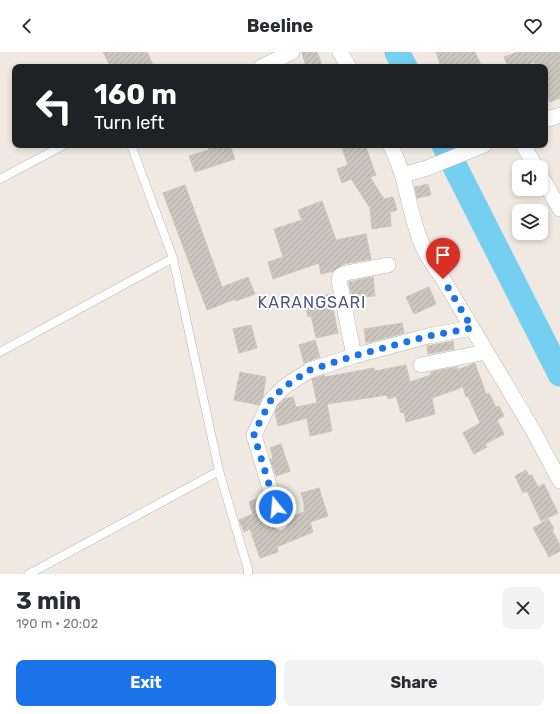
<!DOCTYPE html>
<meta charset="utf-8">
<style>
body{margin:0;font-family:Rubik,sans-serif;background:#f2f2f3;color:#2b2b33;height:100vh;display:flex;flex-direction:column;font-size:15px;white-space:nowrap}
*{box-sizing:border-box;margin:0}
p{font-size:13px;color:#7c7c81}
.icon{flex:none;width:22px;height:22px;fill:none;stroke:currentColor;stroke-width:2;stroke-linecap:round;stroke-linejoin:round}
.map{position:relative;height:522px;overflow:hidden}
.details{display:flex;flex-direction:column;background:#fff;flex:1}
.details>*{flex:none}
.guide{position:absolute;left:12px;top:12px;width:536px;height:84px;border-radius:8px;box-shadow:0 2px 6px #0003;background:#202124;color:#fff;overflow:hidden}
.controls{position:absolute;left:512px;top:108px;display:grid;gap:8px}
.controls a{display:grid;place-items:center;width:36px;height:36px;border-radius:8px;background:#fff;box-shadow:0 2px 6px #0003;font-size:20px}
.pin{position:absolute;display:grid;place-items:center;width:34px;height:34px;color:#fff;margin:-41px -17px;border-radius:50% 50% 50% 0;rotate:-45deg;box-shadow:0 0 4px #0007}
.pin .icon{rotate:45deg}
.me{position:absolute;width:44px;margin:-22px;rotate:343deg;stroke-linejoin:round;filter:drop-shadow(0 0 3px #0008)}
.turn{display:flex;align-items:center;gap:14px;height:84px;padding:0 16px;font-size:18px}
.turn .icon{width:52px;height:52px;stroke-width:2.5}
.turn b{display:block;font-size:28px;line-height:34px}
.round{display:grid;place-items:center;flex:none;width:42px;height:42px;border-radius:8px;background:#f2f2f3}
.headline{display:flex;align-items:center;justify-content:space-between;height:68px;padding:0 16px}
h1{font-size:24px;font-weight:700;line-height:30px}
.button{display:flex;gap:8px;margin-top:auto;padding:8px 16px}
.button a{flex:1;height:46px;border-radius:8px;background:#1a73e8;color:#fff;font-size:16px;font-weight:700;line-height:46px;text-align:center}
.button a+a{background:#f2f2f3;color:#2b2b33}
header{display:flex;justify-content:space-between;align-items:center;height:52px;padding:0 16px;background:#fff;font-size:18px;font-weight:700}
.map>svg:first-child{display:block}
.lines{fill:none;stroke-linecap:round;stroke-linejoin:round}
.river{stroke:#75cff0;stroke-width:25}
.building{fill:url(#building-hatch);stroke:#cbc5ba}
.service-casing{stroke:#b4b7c1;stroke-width:9}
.minor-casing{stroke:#b4b7c1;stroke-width:16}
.service{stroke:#fff;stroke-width:8}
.minor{stroke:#fff;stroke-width:15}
.route{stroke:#1a73e8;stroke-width:7;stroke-dasharray:0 12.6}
.labels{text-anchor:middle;stroke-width:4;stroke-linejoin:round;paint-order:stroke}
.quarter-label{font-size:16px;letter-spacing:1px;fill:#4d5680;stroke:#fff}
</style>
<header><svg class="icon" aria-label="back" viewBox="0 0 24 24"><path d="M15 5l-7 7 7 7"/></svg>Beeline<svg class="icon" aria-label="heart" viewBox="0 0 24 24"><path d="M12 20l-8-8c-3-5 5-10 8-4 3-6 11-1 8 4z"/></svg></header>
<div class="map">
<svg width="560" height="522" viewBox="0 0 560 522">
<defs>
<pattern id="building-hatch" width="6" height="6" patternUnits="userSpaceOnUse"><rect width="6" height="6" fill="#cbc7bf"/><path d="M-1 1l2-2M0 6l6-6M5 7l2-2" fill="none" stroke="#afaba4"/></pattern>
</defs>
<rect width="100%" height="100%" fill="#efe9e1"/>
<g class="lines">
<path class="river" d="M397,0L405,15
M444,93L560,322"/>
</g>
<path class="building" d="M103,0H147L154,15H111Z
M302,0H317L323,15H306Z
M436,0H475L482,15H441Z
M517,0H560V46L550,50L548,45L545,46V15H536L534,10L522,15H508L504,5Z
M207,93H230L235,107L195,120L189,104L209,98Z
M341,93H365L376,123L370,125L384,147L393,145L397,158L390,160L391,174L372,177L370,156L351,127L342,131L337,117L348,113Z
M428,132L431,143L417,146L415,135Z
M185,133L222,235L248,225L255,242L236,249L235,247L207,258L163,141Z
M322,149L336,188L366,182L371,207L344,212L333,219L321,222L319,211L273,227L268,210L283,205L274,177L302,168L298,158Z
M373,225L375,244L352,246L349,230Z
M429,235L436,252L414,262L406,245Z
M330,242L338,281L316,286L311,264L308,265L304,249Z
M402,271L404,281L366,291L364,277Z
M251,273L257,296L239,301L233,277Z
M315,288L320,305L304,311L299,293Z
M453,289L454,297L428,302L427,294Z
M475,311L486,342L489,341L496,355L499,354L504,364L497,368L504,382L485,392L487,395L474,402L463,381L480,371L468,344L466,345L463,335L432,346L435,362L406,370L404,360L401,361L396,344L388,347L387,343L327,352L332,379L310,384L307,366L278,374L275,361L278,353L284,347L293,345L296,355L317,351L312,327L324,323L325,325L374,316L375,319L406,313L410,330L431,323V320L457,315V318Z
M240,320L266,325L263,344L259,353L234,348Z
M281,392L290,419L276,424L270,407L273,406L270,396Z
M526,418L529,424L532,423L538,435L544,432L558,461L541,469L527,439L523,441L515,424Z
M319,436L328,464L310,470L313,480L277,495L278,500L260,506L250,477L244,480L239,468L253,462L249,450L259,446L270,473H271L274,476L278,479H282L286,476L289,472L288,466L304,460V451L301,441Z
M548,467L554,477L552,478L560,493V499L549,505L533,476Z"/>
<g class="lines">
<defs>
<path id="service" d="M131,93L173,206
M0,127L64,93
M0,300L173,206L219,419L248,517V522
M29,522L219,419"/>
<path id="minor" d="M340,0L349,15
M261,15L292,0
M545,68L560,63
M390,93C407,123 408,159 421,190C426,204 435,215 443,227L534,380L560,429
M523,93L536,115
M403,123L427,116L484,93
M541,124L560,157
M354,304L339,228L340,224L346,221L388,213
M421,313L486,300
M280,470L254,383L271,348L284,335L310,318L354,304L428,284L472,276"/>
</defs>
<use href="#service" class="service-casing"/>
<use href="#minor" class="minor-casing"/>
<use href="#service" class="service"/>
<use href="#minor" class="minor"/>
</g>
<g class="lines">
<path class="route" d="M276,455L254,383L256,377L271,348L284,335L310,318L354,304L428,284L472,276L443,227"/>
</g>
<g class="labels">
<g class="quarter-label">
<text x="312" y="256">KARANGSARI</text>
</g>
</g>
</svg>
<div class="controls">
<a><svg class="icon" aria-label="sound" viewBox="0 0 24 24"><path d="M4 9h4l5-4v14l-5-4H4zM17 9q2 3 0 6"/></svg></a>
<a><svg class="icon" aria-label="layers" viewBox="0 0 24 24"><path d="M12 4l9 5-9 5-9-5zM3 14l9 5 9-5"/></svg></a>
</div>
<div class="pin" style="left:443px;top:227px;background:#d93025"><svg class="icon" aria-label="arrive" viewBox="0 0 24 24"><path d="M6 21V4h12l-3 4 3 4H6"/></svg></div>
<svg class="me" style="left:276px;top:455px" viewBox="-20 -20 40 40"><circle r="17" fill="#1a73e8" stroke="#fff" stroke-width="3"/><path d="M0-11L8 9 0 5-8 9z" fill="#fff"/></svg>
<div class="guide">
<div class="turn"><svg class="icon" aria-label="left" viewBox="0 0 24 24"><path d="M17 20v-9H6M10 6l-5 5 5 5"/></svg><div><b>160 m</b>Turn left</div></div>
</div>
</div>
<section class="details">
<div class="headline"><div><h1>3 min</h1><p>190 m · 20:02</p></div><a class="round"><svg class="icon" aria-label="close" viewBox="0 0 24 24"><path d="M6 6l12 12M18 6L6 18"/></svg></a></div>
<div class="button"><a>Exit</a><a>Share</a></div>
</section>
